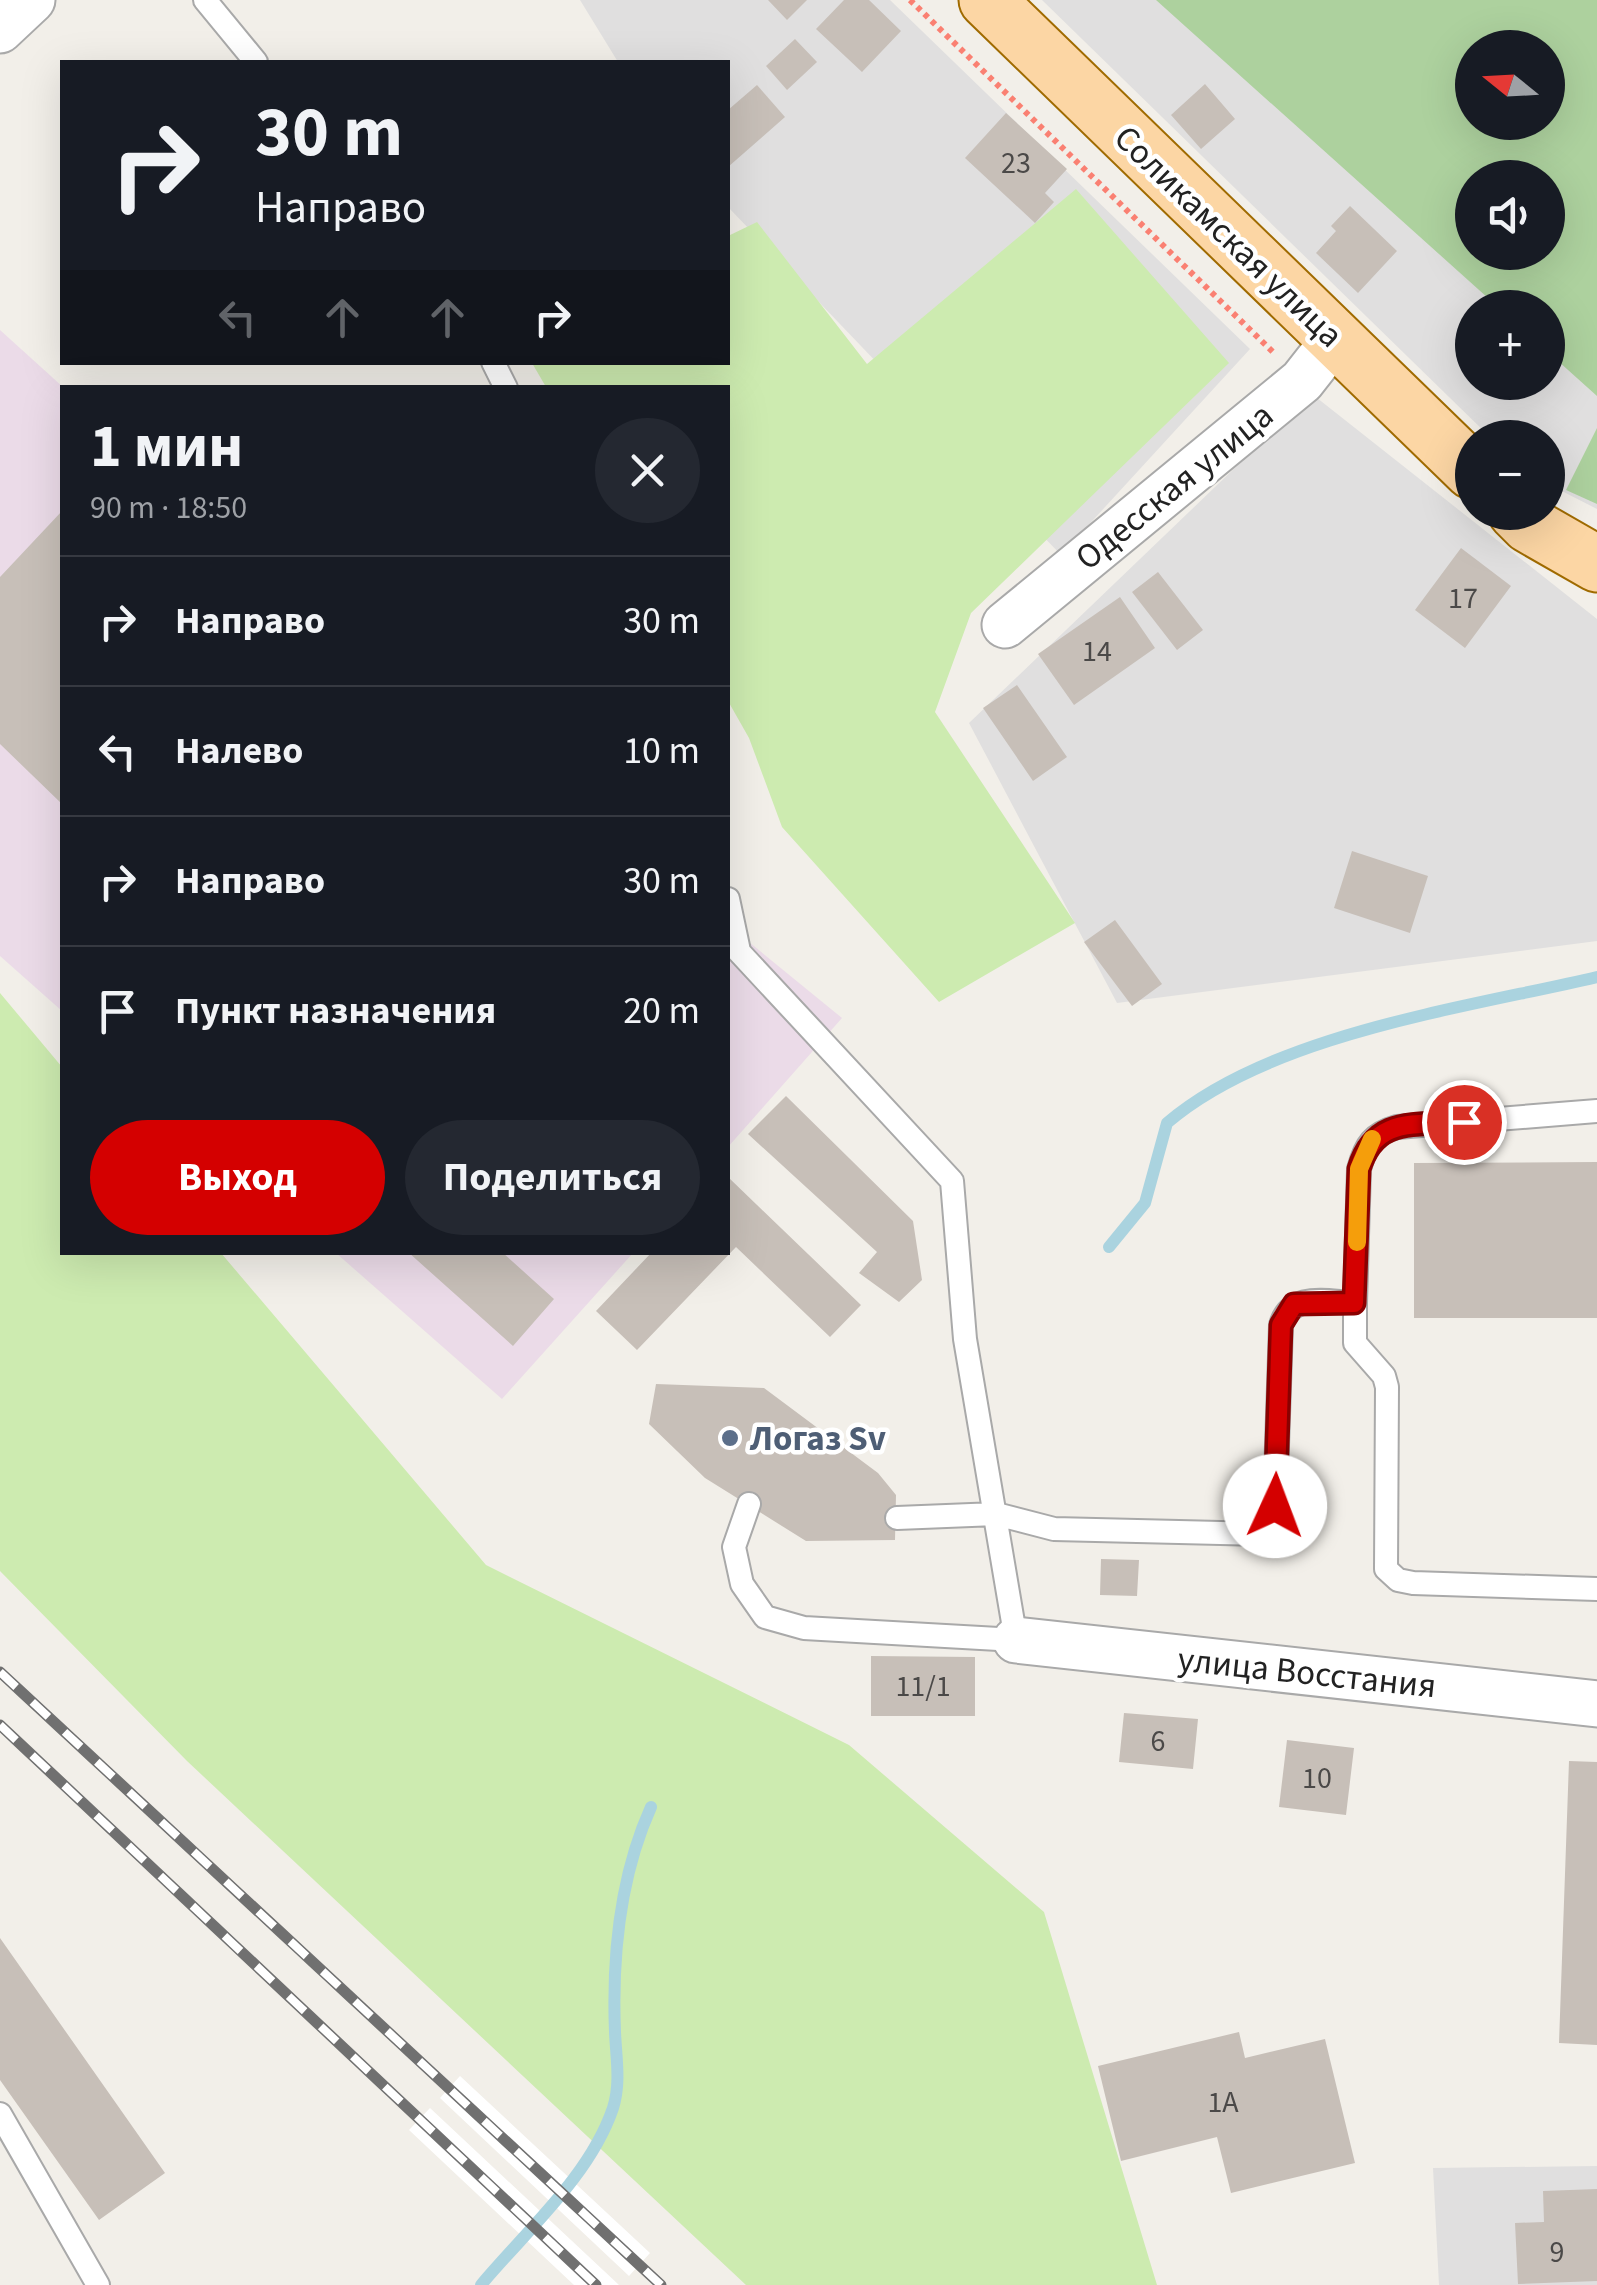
<!DOCTYPE html>
<html lang="ru">
<meta charset="utf-8">
<style>
body{margin:0;font-family:"Source Sans 3",sans-serif;background:#242831;color:#f1f3f6;height:100vh;display:flex;flex-direction:column;font-size:38px;white-space:nowrap}
*{box-sizing:border-box;margin:0}
p{font-size:32px;color:#9ea1a6}
.icon{flex:none;width:55px;height:55px;fill:none;stroke:currentColor;stroke-width:2;stroke-linecap:round;stroke-linejoin:round}
.map{position:relative;flex:1;overflow:hidden}
.side{position:absolute;left:60px;top:385px;width:670px;height:870px;display:flex;flex-direction:column;background:#171b24;border-radius:0px;box-shadow:0 10px 40px #0002}
.side>*{flex:none}
.hud{position:absolute;left:60px;top:60px;width:670px;height:305px;border-radius:0px;box-shadow:0 10px 40px #0002;background:#171b24;color:#f1f3f6;overflow:hidden}
.needle{width:65px;rotate:288deg}
.fabs{position:absolute;left:1455px;top:30px;display:grid;gap:20px}
.fabs a{display:grid;place-items:center;width:110px;height:110px;border-radius:50%;background:#171b24;box-shadow:0 10px 40px #0002;font-size:50px}
.pin{position:absolute;display:grid;place-items:center;width:85px;height:85px;color:#fff;margin:-42px;border:5px solid #fff;border-radius:50%;box-shadow:0 2px 10px #0007}
.me{position:absolute;width:110px;margin:-55px;rotate:2deg;stroke-linejoin:round;filter:drop-shadow(0 0 8px #0008)}
.turn{display:flex;align-items:center;gap:35px;height:210px;padding:0 30px;font-size:45px}
.turn .icon{width:130px;height:130px;stroke-width:2.5}
.turn b{display:block;font-size:70px;line-height:85px}
.lanes{display:flex;align-items:center;height:95px;padding:0 30px;background:#0003;justify-content:center;gap:50px;direction:ltr}
.lanes .off{opacity:.35}
.round{display:grid;place-items:center;flex:none;width:105px;height:105px;border-radius:52px;background:#242831}
.headline{display:flex;align-items:center;justify-content:space-between;height:170px;padding:0 30px}
h1{font-size:60px;font-weight:700;line-height:75px}
.action{display:flex;gap:20px;margin-top:auto;padding:20px 30px}
.action a{flex:1;height:115px;border-radius:60px;background:#d40000;color:#fff;font-size:40px;font-weight:700;line-height:115px;text-align:center}
.action a+a{background:#242831;color:#f1f3f6}
ul{padding:0;list-style:none}
li{display:flex;align-items:center;gap:30px;height:130px;padding:0 30px;border-top:2px solid #363941}
li div{flex:1}
li b{display:block;font-size:38px}
li em{font-style:normal}
.map>svg:first-child{display:block}
.residential{fill:#e0dfdf;fill-rule:evenodd}
.industrial{fill:#ebdbe8}
.grass{fill:#cdebb0}
.forest{fill:#add19e;fill-rule:evenodd}
.pier{fill:#fff}
.lines{fill:none;stroke-linecap:round;stroke-linejoin:round}
.stream{stroke:#aad3df;stroke-width:12}
.building{fill:#c7bfb8}
.service-casing{stroke:#a9a9a9;stroke-width:26}
.minor-casing{stroke:#a9a9a9;stroke-width:49}
.primary-casing{stroke:#a06b00;stroke-width:59}
.path{stroke:#fa8072;stroke-width:6;stroke-dasharray:5 5;stroke-linecap:butt}
.service{stroke:#fff;stroke-width:22}
.minor{stroke:#fff;stroke-width:45}
.primary{stroke:#fcd6a4;stroke-width:55}
.rail-casing{stroke:#707070;stroke-width:11}
.rail{stroke:#fff;stroke-width:8;stroke-dasharray:22;stroke-linecap:butt}
.route-casing{stroke:#8a0000;stroke-width:25}
.route{stroke:#d40000;stroke-width:18}
.slow{stroke:#f59e0b;stroke-width:18}
.service-dot{fill:#5c6f8a;stroke:#fff;stroke-width:4}
.labels{text-anchor:middle;stroke-width:9;stroke-linejoin:round;paint-order:stroke}
.number-label{font-size:30px;fill:#4b4948}
.street-label{font-size:35px;fill:#222;stroke:#fff}
.service-label{font-size:35px;font-weight:bold;fill:#4e5e75;stroke:#fff;text-anchor:start}
</style>
<div class="map">
<svg width="1597" height="2285" viewBox="0 0 1597 2285">
<rect width="100%" height="100%" fill="#f2efe9"/>
<path class="residential" d="M580,0H890L1250,349L1061,555L728,207V62H618Z
M1042,0H1236L1472,252L1496,253L1597,351V509L1548,484V438L1490,437ZM1472,308H1548V382H1472Z
M1312,394L1597,619V941L1117,1003L969,723Z
M1597,2166V2285H1439L1433,2168Z"/>
<path class="industrial" d="M0,330L63,387L62,1011L0,956Z
M728,925L842,1018L728,1147Z
M336,1253H633L502,1399Z"/>
<path class="grass" d="M1076,189L1229,363L971,613L935,712L1075,923L939,1002L782,827L749,738L728,701V388L546,387L532,363L728,362V236L757,222L867,364Z
M0,993L62,1067V1252L221,1253L486,1565L849,1745L1044,1912L1157,2285H746L187,1761L0,1571Z"/>
<path class="forest" d="M1156,0H1597V396L1548,352V308L1498,307ZM1472,48H1548V122H1472ZM1472,178H1548V252H1472Z
M1597,428V504L1566,490Z"/>
<path class="pier" d="M460,2076L650,2253L629,2276L440,2098Z
M430,2108L619,2285H574L409,2130Z"/>
<g class="lines">
<path class="stream" d="M1109,1247L1145,1203L1167,1123C1271,1034 1465,1008 1597,977
M481,2285C526,2231 590,2176 613,2108C621,2083 616,2057 615,2032C612,1957 620,1876 651,1807"/>
</g>
<path class="building" d="M768,0H807L787,20Z
M844,0H869L901,31L862,72L816,29Z
M795,39L817,62L787,90L766,66Z
M1205,84L1235,119L1201,149L1171,115Z
M757,85L785,117L728,167V110Z
M1006,113L1067,169L1045,193L1054,202L1035,223L965,158Z
M1350,206L1397,251L1358,293L1316,253L1336,231L1331,226Z
M62,511V804L0,744V577Z
M1461,548L1511,586L1465,648L1415,610Z
M1158,572L1203,630L1177,650L1132,592Z
M1120,597L1155,648L1074,705L1038,654Z
M1017,685L1067,757L1033,781L983,708Z
M1352,851L1428,876L1410,933L1334,908Z
M1115,920L1162,984L1132,1006L1084,942Z
M786,1096L913,1221L922,1280L899,1302L859,1273L877,1252L748,1134Z
M1597,1162V1318H1414V1163Z
M728,1177L861,1305L830,1337L736,1247L637,1350L596,1311L652,1252H728Z
M408,1252H502L554,1299L513,1346Z
M656,1384L764,1388L878,1473L896,1495L895,1540L806,1541L705,1478L649,1424Z
M1101,1559L1139,1560L1137,1596L1100,1595Z
M871,1656L975,1657V1716H871Z
M1124,1713L1198,1719L1193,1769L1119,1762Z
M1287,1740L1354,1748L1346,1815L1279,1807Z
M1569,1761L1597,1762V2045L1559,2043Z
M0,1938L165,2173L99,2220L0,2080Z
M1239,2032L1245,2058L1325,2039L1355,2163L1231,2193L1217,2137L1121,2161L1098,2066Z
M1597,2189V2281L1518,2284L1515,2223L1544,2222L1543,2191Z"/>
<g class="lines">
<defs>
<path id="service" d="M205,0L256,62
M493,362L506,388
M728,899L739,951
M728,940L952,1181L965,1339L1016,1640L804,1628L765,1617L742,1584L734,1547L749,1504
M1355,1303L1359,1169C1366,1144 1373,1134 1397,1127L1597,1111
M897,1518L996,1514L1054,1529L1262,1534L1271,1525L1275,1506L1281,1325C1291,1292 1326,1302 1355,1303V1343L1384,1376L1387,1387L1386,1569L1398,1580L1413,1583L1597,1589
M0,2114L98,2285"/>
<path id="minor" d="M0,30L32,0
M1005,625L1302,381L1335,339
M1016,1640L1597,1704"/>
<path id="primary" d="M987,0L1472,471
M1516,512L1529,525L1597,564"/>
</defs>
<use href="#service" class="service-casing"/>
<use href="#minor" class="minor-casing"/>
<use href="#primary" class="primary-casing"/>
<path class="path" d="M910,0L1273,352"/>
<use href="#service" class="service"/>
<use href="#minor" class="minor"/>
<use href="#primary" class="primary"/>
<defs>
<path id="rail" d="M0,1672L661,2285
M0,1725L596,2285"/>
</defs>
<use href="#rail" class="rail-casing"/>
<use href="#rail" class="rail"/>
</g>
<g class="lines">
<defs>
<path id="route" d="M1275,1506L1281,1325L1294,1304L1354,1303L1359,1169C1375,1115 1416,1126 1464,1122"/>
</defs>
<use href="#route" class="route-casing"/>
<use href="#route" class="route"/>
<path class="slow" d="M1357,1242L1359,1169L1372,1139"/>
</g>
<circle class="service-dot" cx="730" cy="1438" r="10"/>
<g class="labels">
<g class="number-label">
<text x="1016" y="173">23</text>
<text x="1463" y="608">17</text>
<text x="1097" y="661">14</text>
<text x="923" y="1696">11/1</text>
<text x="1158" y="1751">6</text>
<text x="1317" y="1788">10</text>
<text x="1223" y="2112">1А</text>
<text x="1557" y="2262">9</text>
</g>
<g class="street-label">
<text transform="translate(1229 236) rotate(44)" y="12">Соликамская улица</text>
<text transform="translate(1174 486) rotate(-39)" y="12">Одесская улица</text>
<text transform="translate(1307 1672) rotate(6)" y="12">улица Восстания</text>
</g>
<g class="service-label">
<text x="750" y="1450">Логаз Sv</text>
</g>
</g>
</svg>
<div class="fabs">
<a><svg class="needle" viewBox="-14 -14 28 28"><path d="M0-13l5 13h-10z" fill="#e53935"/><path d="M0 13l5-13h-10z" fill="#9ea1a6"/></svg></a>
<a><svg class="icon" aria-label="sound" viewBox="0 0 24 24"><path d="M4 9h4l5-4v14l-5-4H4zM17 9q2 3 0 6"/></svg></a>
<a>+</a>
<a>−</a>
</div>
<div class="pin" style="left:1464px;top:1122px;background:#d93025"><svg class="icon" aria-label="arrive" viewBox="0 0 24 24"><path d="M6 21V4h12l-3 4 3 4H6"/></svg></div>
<svg class="me" style="left:1275px;top:1506px" viewBox="-20 -20 40 40"><circle r="19" fill="#fff"/><path d="M0-13L10 11 0 6-10 11z" fill="#d40000"/></svg>
<div class="hud">
<div class="turn"><svg class="icon" aria-label="right" viewBox="0 0 24 24"><path d="M7 20v-9h11M14 6l5 5-5 5"/></svg><div><b>30 m</b>Направо</div></div>
<div class="lanes"><svg class="icon off" aria-label="left" viewBox="0 0 24 24"><path d="M17 20v-9H6M10 6l-5 5 5 5"/></svg><svg class="icon off" aria-label="ahead" viewBox="0 0 24 24"><path d="M12 20V5M6 11l6-6 6 6"/></svg><svg class="icon off" aria-label="ahead" viewBox="0 0 24 24"><path d="M12 20V5M6 11l6-6 6 6"/></svg><svg class="icon" aria-label="right" viewBox="0 0 24 24"><path d="M7 20v-9h11M14 6l5 5-5 5"/></svg></div>
</div>
<section class="side">
<div class="headline"><div><h1>1 мин</h1><p>90 m · 18:50</p></div><a class="round"><svg class="icon" aria-label="close" viewBox="0 0 24 24"><path d="M6 6l12 12M18 6L6 18"/></svg></a></div>
<ul>
<li><svg class="icon" aria-label="right" viewBox="0 0 24 24"><path d="M7 20v-9h11M14 6l5 5-5 5"/></svg><div><b>Направо</b></div><em>30 m</em></li>
<li><svg class="icon" aria-label="left" viewBox="0 0 24 24"><path d="M17 20v-9H6M10 6l-5 5 5 5"/></svg><div><b>Налево</b></div><em>10 m</em></li>
<li><svg class="icon" aria-label="right" viewBox="0 0 24 24"><path d="M7 20v-9h11M14 6l5 5-5 5"/></svg><div><b>Направо</b></div><em>30 m</em></li>
<li><svg class="icon" aria-label="arrive" viewBox="0 0 24 24"><path d="M6 21V4h12l-3 4 3 4H6"/></svg><div><b>Пункт назначения</b></div><em>20 m</em></li>
</ul>
<div class="action"><a>Выход</a><a>Поделиться</a></div>
</section>
</div>
